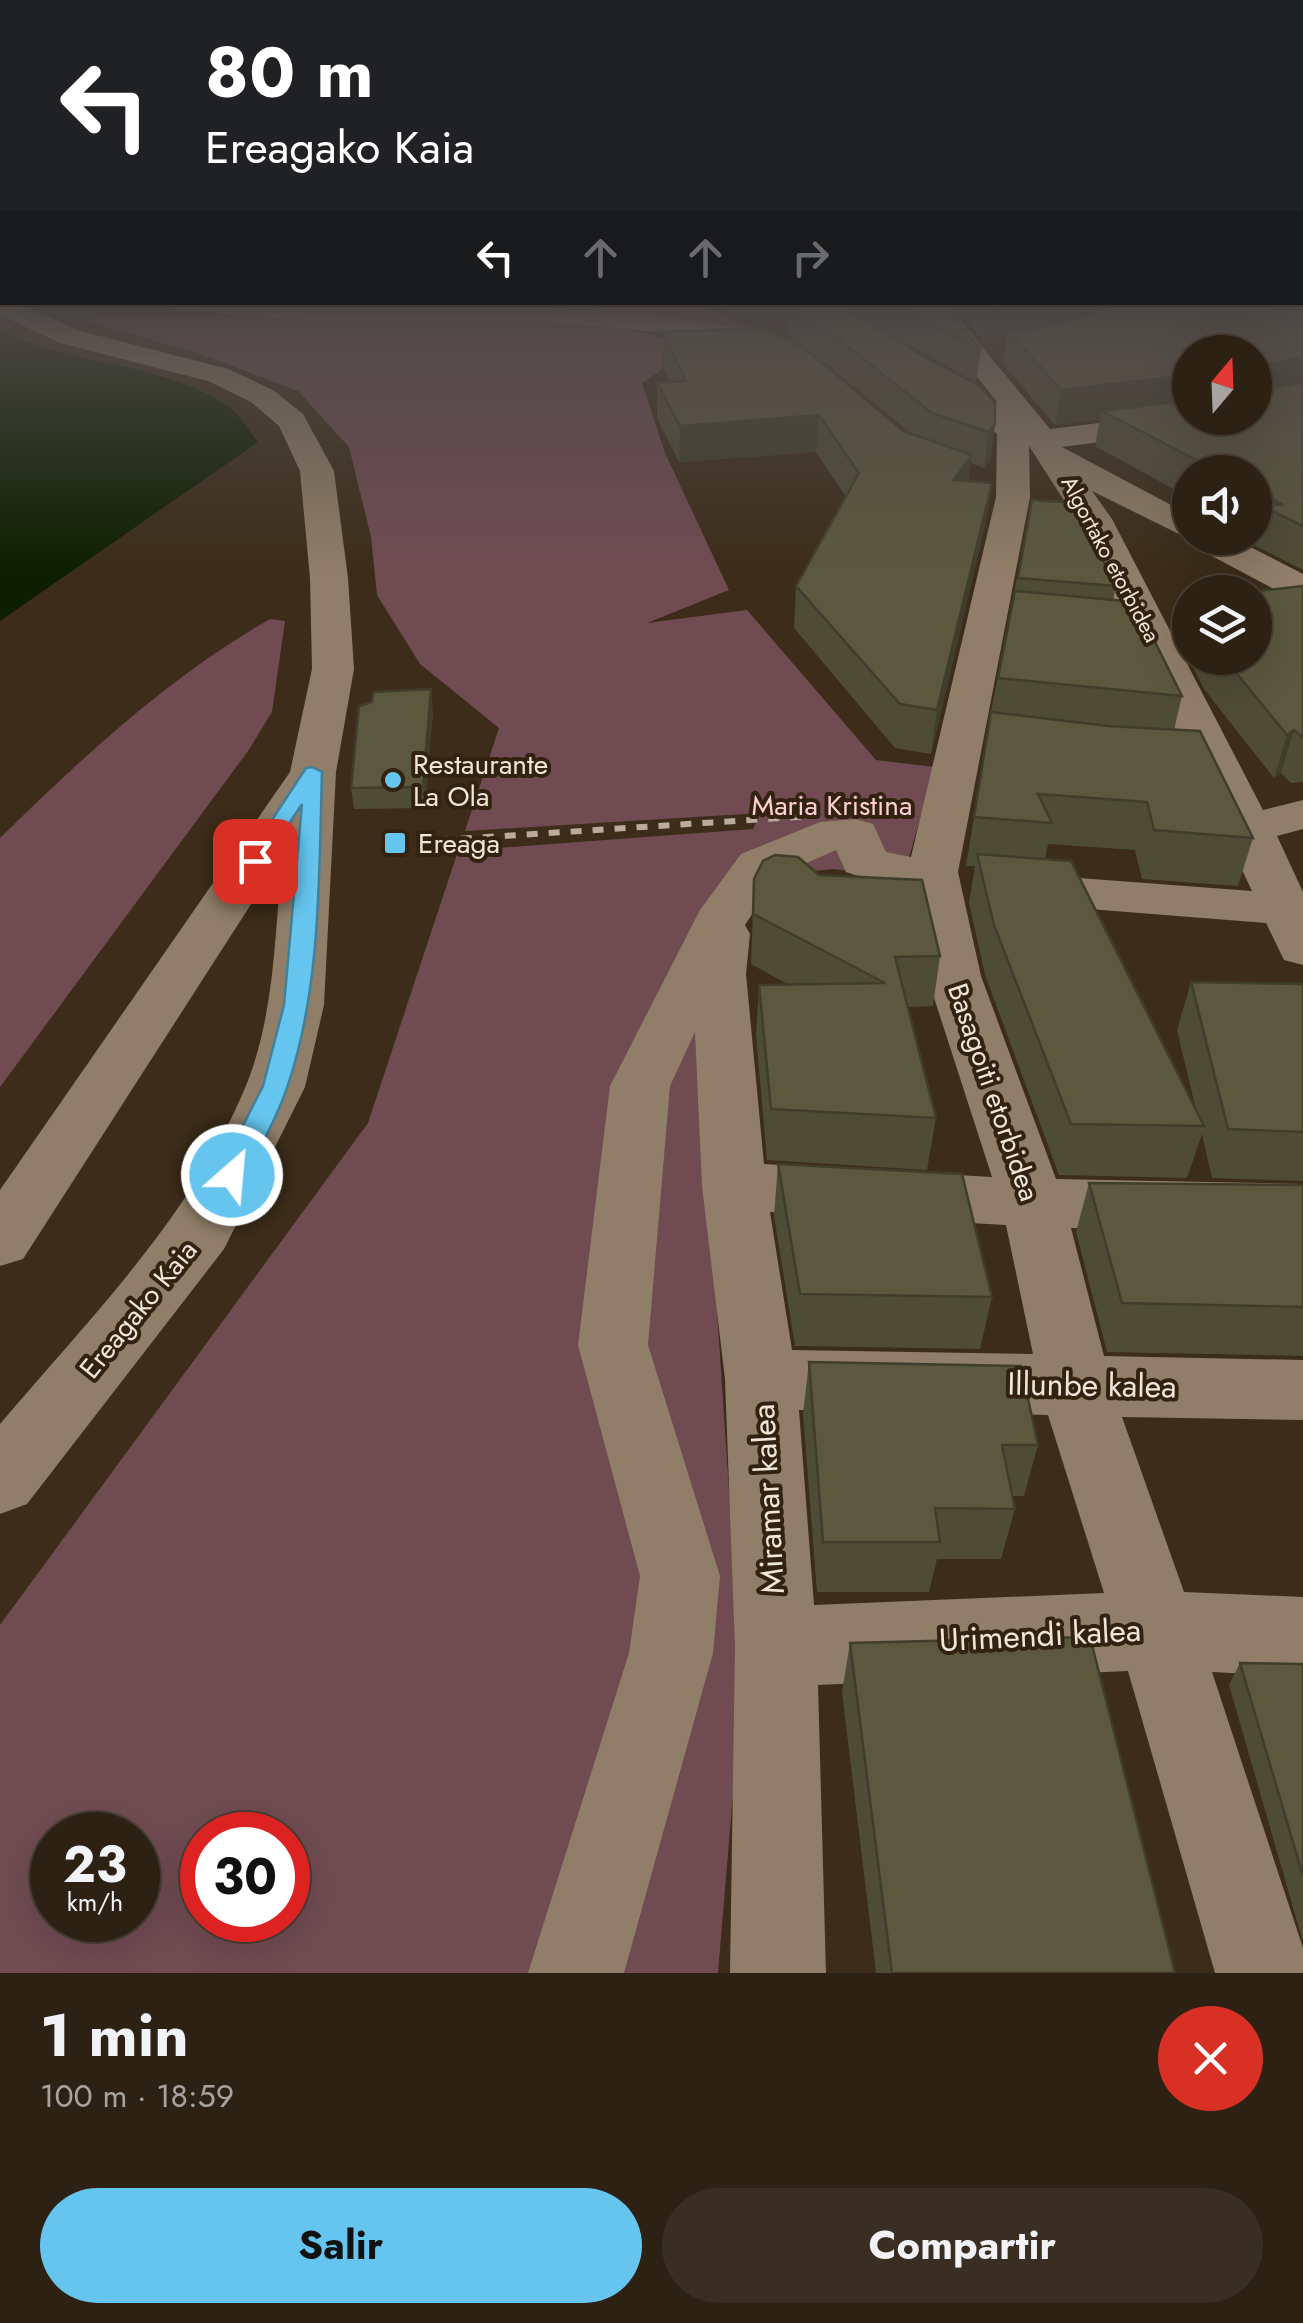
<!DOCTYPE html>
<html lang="es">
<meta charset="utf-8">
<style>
body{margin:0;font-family:Jost,sans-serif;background:#392e21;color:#f1f3f6;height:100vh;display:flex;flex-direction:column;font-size:38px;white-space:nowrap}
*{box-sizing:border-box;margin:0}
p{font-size:32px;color:#a7a3a0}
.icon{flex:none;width:55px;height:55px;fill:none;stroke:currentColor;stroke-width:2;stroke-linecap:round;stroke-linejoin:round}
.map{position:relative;height:1973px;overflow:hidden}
.drawer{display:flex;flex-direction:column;background:#2d2113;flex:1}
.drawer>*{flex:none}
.top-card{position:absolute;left:0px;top:0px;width:1305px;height:305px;box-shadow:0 10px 40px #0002,0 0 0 2px #483e33;background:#202124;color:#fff;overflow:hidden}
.needle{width:65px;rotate:19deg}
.tools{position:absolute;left:1172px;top:335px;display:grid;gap:20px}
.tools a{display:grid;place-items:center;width:100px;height:100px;border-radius:50%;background:#2d2113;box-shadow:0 10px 40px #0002,0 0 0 2px #483e33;font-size:50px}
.speed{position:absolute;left:30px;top:1812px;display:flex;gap:20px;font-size:50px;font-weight:700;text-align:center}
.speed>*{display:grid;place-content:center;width:130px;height:130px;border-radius:50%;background:#2d2113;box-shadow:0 10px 40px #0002,0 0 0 2px #483e33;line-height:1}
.speed small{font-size:25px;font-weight:400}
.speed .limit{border:15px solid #d22;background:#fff;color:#111}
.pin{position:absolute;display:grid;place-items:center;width:85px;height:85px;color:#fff;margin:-42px;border-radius:20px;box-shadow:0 5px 15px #0006}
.me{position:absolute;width:110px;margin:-55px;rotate:27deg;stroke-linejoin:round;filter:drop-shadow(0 0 8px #0008)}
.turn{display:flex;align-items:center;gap:35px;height:210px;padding:0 40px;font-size:45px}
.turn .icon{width:130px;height:130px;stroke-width:2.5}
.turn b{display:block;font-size:70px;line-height:85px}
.lanes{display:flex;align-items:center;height:95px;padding:0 40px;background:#0003;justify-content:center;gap:50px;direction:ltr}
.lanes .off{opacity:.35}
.round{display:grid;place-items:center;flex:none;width:105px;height:105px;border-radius:52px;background:#392e21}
.summary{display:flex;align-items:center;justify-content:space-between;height:170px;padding:0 40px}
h1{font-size:60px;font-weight:700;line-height:75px}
.action{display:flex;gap:20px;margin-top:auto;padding:20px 40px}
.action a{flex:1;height:115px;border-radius:60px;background:#65c5ee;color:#111;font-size:40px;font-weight:700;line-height:115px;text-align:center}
.action a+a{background:#392e21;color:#f1f3f6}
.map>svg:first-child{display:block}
.green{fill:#704b52;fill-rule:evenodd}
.water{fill:#0d1f00}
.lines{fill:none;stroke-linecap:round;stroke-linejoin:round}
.minor{fill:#917e68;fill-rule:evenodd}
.rail{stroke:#b9ac9e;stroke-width:6;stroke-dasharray:11 11;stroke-linecap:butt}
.wall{fill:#4e4c35;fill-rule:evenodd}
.shaded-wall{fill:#403e2b}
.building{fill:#5b583e;stroke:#403e2b;stroke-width:2.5}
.route{fill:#65c5ee;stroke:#42809b;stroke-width:2.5}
.poi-dot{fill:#65c5ee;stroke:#32220f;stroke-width:4}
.labels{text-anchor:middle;stroke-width:8;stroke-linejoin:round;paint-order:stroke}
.far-street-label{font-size:22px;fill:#f0e5d9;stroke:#32220f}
.poi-label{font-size:28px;fill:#f0e5d9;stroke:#32220f;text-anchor:start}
.park-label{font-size:28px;fill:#ffcfd6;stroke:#32220f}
.street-label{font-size:28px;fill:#f0e5d9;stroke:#32220f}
.near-street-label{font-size:32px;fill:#f0e5d9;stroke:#32220f}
</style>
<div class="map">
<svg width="1303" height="1973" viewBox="0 0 1303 1973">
<rect width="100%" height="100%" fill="#3c2c19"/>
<path class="green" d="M531,303H684L716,311L761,334L666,317Z
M95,316L427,317L615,325L694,347L642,383L665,453L729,590L647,623L747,610L876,760L935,767L901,885L861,872L833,869L796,873L742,856L708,1175L742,1687L718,1973H0V1625L368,1123L458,851L753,829L761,813L465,831L499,728L420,664L377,595L371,537L349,447L298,391L204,355L89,322ZM52,1835H138V1920H52ZM202,1835H288V1920H202Z
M270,619L285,621L272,712L248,751L0,1087V838C84,756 168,677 270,619Z"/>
<path class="water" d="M0,330C72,366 160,361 228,406C239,414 249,431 258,442L0,621Z"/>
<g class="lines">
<path class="minor" d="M0,298L2,302H16L80,331L228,369L273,390L303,414L334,471L348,578L354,669L336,772L324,1005L305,1087L224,1249L27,1504L0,1514V1424C89,1319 191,1217 245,1088C275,1016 275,932 282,856L23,1259L0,1266V1190L290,772L312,669L310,578L300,471L279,426L251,402L208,381L60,343L0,315Z
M166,302C254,302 746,296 786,350L772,358L742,347L669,333L561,323L304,320L179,310Z
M794,302H826L947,378L998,403L917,302H945L1050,429L1190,412V418H1229L1225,425L1214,427L1062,447L1190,515V538H1233L1303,574V600L1289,597L1193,546L1189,539L1092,491L1112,519L1263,810L1303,800V829L1277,836L1303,892V965L1284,960L1266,923L1012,903L994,899L987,888L994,877L1012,873L1252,891L1076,519L1029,446L1030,497L958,872L981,976L1056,1179L1303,1184V1232L1071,1228L1104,1356L1303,1360V1420L1122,1417L1184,1592L1303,1597V1677L1212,1672L1303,1948V1973H1215L1128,1671L818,1685L826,1973H730L735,1647L725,1379L702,1186L695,1032L670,1086L648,1345L720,1576L713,1653L624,1973H528L629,1653L640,1576L578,1345L610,1086L700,910L741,854L820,822L856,819L873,824L886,852L911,857L996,497L997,434L977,417L927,390ZM836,850L846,872L891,887H911L927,976L992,1177L764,1164L746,974L750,934L745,925L777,876ZM770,1212L1006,1225L1033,1354L792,1350ZM799,1410L1048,1415L1104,1593L814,1605Z"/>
<path class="rail" d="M395,843L812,816"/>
</g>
<path class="wall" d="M1303,298V570L1246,541L1247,538H1255V472H1190V498L1095,446L1100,419L1055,425L1003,364L1006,339L985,342L950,302H1302ZM1190,352H1255V418H1190Z
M715,302H941L981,349L976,382L907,344V346L995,424L990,459L984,468L971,463L968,481L992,483L986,521L931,754L895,748L794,628L796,586L846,497L816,452L679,462L657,418V383L670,382L662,365V332L792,342L786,320L762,312L746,320ZM814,357L825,363L911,434L903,431Z
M1032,500L1097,547L1116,586L1113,600L1182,696L1174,730L1253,838L1238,886L1142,879L1135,850L1048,844L1045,859L1196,1110L1177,1030L1191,982L1303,984V1181L1212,1178L1202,1134L1187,1178L1059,1175L985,975L969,903L975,866H966L991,712Z
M1303,586V782L1291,783L1281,773L1274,778L1204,689L1180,641L1190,600V658H1255Z
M433,710L425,808L354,809L351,788Z
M819,875L940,956L933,1006L908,1007L936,1118L927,1170L767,1160L756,1036L759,985H789L751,964L754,879Z
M778,1164L992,1297L980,1349L795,1346L774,1216Z
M1089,1183L1303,1185V1356L1107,1352L1076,1232Z
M809,1362L1038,1445L1024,1496H1012L1015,1509L1001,1559H937L929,1592H817L803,1414Z
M850,1643L1175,1973H876L842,1692Z
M1240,1663L1303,1664V1942L1229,1685Z"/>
<path class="shaded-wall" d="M747,302H763L762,312L746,320Z
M1044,302H1130L1034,335L1008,331L1006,339L985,342L990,310Z
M1303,358V388L1255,399V381L1263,365Z
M1190,375V408L1102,411L1100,419L1055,425L1061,390Z
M819,415L816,452L679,462L680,426Z
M995,424L990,459L984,468L989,432Z
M972,455L967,493L954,480Z
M992,483L986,521L931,754L937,710Z
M431,689L433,710L425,808L423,787Z
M1294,730L1281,773L1274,778L1287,735Z"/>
<path class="building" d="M791,302H837L929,360L977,384L995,403V424L989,432L932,413L828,331L794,313Z
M886,302H941L981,349L902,308L910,316Z
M982,302H1044L990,310Z
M1122,302H1302L1303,309L1300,310L1303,311V358L1263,365L1260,380L1255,381V352H1190V375L1061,390L1008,331L1055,325Z
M763,328L803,347L903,431L972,455L954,480L992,483L937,710L900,704L796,586L859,473L819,415L680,426L657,383L686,381L662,332Z
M1303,383V526L1256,503L1283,505L1255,490V472H1220L1102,411L1190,400V418H1255V387L1264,389Z
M1032,500L1078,503L1098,538L1096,546L1116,586L1018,578Z
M1303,586V738L1294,730L1287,735L1224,658H1255V592H1251Z
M1015,591L1135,602L1182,696L998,678Z
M431,689L423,787L351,788L359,706L372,702L373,692Z
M991,712L1108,726L1200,731L1253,838L1154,830L1147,802L1038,794L1052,823L974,817Z
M977,854L1071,861L1204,1126L1071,1124L994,925Z
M775,855L798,857L819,875L922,880L940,956L895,957L936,1118L771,1109L759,985L885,983L753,914L754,879L763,861Z
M1191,982L1303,984V1132L1228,1129Z
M778,1164L962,1174L992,1297L800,1294Z
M1089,1183L1303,1185V1307L1122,1303Z
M809,1362L1021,1366L1038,1445H1002L1015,1509L935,1508L940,1542H823Z
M1090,1637L1175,1973H892L850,1643Z
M1240,1663L1303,1664V1876Z"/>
<linearGradient id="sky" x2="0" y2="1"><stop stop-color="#21180e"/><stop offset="0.52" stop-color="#504b49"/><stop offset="1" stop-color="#504b49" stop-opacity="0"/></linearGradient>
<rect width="1303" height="574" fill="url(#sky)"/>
<path class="route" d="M312,767L322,772C319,875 321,987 288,1085C277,1118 258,1152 241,1182H222L218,1175L263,1086L284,1005L302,804L262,865L255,867L245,861L306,768Z"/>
<g class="poi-dot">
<circle cx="393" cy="780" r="10"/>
<rect x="383" y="831" width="24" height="24" rx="5"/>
</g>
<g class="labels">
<g class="far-street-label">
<text transform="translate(1111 559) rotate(62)" y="8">Algortako etorbidea</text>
</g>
<g class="poi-label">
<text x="413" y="774">Restaurante<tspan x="413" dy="32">La Ola</tspan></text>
<text x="418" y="853">Ereaga</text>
</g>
<g class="park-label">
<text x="832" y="815">Maria Kristina</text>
</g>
<g class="street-label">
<text transform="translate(994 1092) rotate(71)" y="10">Basagoiti etorbidea</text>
<text transform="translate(138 1309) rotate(-51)" y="10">Ereagako Kaia</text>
</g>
<g class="near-street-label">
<text transform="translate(1092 1385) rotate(1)" y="11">Illunbe kalea</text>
<text transform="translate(768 1499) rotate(-93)" y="11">Miramar kalea</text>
<text transform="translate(1040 1635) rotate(-3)" y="11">Urimendi kalea</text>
</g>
</g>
</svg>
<div class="tools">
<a><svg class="needle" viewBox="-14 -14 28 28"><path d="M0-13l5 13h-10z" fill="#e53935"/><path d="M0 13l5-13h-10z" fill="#a7a3a0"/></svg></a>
<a><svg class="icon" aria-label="sound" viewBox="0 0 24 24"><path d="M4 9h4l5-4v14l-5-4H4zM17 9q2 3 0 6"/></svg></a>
<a><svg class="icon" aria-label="layers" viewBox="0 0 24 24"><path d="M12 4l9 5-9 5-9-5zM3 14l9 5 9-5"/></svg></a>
</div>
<div class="speed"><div>23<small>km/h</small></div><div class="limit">30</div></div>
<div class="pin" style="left:255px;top:861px;background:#d93025"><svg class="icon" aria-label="arrive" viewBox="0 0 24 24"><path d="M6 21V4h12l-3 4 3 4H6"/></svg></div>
<svg class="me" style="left:232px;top:1175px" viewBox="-20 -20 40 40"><circle r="17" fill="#65c5ee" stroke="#fff" stroke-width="3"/><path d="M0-11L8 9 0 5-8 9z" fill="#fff"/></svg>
<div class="top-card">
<div class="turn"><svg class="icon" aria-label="left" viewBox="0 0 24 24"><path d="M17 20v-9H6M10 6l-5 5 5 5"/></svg><div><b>80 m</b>Ereagako Kaia</div></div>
<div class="lanes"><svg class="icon" aria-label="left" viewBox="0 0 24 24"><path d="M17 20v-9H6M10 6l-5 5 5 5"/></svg><svg class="icon off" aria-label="ahead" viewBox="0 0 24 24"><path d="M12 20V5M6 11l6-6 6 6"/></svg><svg class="icon off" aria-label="ahead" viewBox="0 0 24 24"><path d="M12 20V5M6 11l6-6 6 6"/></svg><svg class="icon off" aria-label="right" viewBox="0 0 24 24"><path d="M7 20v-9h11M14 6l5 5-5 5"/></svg></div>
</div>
</div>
<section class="drawer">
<div class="summary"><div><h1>1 min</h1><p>100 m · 18:59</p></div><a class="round" style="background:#d93025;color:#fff"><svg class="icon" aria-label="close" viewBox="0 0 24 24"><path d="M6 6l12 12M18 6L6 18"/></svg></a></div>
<div class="action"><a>Salir</a><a>Compartir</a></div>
</section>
